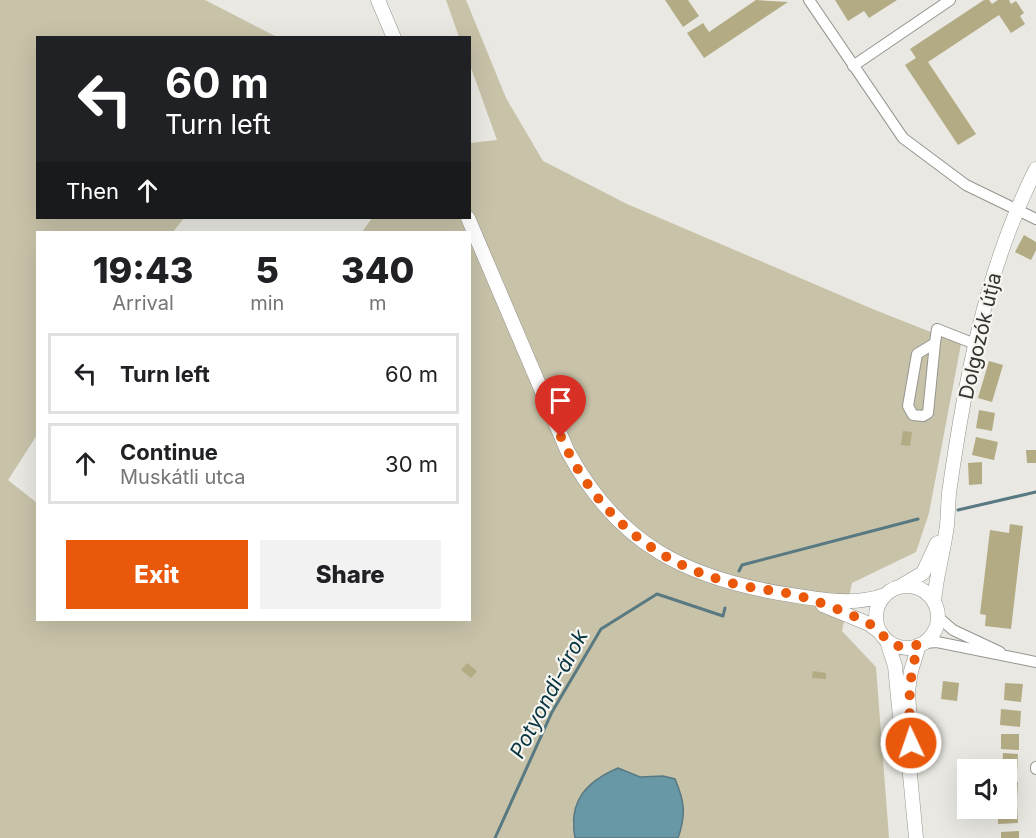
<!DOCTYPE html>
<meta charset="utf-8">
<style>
body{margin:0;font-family:Inter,sans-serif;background:#f2f2f2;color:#202124;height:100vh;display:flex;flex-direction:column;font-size:22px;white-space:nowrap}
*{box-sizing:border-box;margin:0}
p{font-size:20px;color:#757577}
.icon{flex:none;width:33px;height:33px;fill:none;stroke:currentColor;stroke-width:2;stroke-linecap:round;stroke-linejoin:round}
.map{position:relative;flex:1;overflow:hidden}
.side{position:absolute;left:36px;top:231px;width:435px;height:390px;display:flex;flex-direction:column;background:#fff;border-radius:0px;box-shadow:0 6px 24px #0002}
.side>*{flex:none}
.hud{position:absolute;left:36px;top:36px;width:435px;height:183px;border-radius:0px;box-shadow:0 6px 24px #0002;background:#202124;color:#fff;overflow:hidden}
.tools{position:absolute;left:957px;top:759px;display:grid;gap:12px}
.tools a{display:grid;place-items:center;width:60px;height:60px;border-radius:0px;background:#fff;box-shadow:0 6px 24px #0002;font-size:30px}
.pin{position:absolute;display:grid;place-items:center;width:51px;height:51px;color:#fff;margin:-62px -26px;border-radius:50% 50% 50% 0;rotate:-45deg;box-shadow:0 0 6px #0007}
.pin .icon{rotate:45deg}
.me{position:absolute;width:66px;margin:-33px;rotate:357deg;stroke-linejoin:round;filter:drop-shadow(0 0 4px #0008)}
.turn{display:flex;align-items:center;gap:21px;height:126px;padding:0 30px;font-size:27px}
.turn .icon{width:78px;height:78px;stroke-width:2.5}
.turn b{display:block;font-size:42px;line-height:51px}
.then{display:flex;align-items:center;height:57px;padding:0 30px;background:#0003;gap:12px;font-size:22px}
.eta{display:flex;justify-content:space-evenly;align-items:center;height:102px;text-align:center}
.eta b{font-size:36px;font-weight:800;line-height:42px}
.button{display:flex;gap:12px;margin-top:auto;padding:12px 30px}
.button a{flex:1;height:69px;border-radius:0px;background:#ea580c;color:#fff;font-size:24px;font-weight:800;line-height:69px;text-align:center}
.button a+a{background:#f2f2f2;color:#202124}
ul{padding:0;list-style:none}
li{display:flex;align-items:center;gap:18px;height:81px;margin:0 12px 9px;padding:0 18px;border:3px solid #e0e0e0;border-radius:0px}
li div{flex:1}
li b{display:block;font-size:22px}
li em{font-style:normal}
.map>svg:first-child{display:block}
.green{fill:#c7c2a8}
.water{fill:#6897a5;stroke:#587982;stroke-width:1.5}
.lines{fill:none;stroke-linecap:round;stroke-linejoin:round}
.stream{stroke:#587982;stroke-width:3}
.building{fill:#b3ab83}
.minor-casing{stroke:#969590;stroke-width:12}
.major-casing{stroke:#969590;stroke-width:15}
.minor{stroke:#fff;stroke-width:10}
.major{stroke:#fff;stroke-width:14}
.route{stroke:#ea580c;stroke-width:10;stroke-dasharray:0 18}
.labels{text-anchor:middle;stroke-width:4.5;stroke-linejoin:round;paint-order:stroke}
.street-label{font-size:20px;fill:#343432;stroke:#f6f5f0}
.water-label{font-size:21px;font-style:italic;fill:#073541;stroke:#f6f5f0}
</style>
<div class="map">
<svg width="1036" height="838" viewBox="0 0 1036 838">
<rect width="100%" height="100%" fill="#e9e8e2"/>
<path class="green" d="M0,0H205L277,37L38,38V218H184L173,232H38L37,435L8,480L37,503L38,620H470V232H362L372,218H470V143L497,140L470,65V38L459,37L446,0H466L506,98L543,161L627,204L875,310L961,344L929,513L916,552L852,583L842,631L876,667L889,838H678C686,815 685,802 675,779L663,776L640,777L618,768L572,823L575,838H0Z"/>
<path class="water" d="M618,768L640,777L663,776L675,779C685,802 686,815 678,838H575C568,801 586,782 618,768Z"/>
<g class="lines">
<path class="stream" d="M958,510L1036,492
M739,571L742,565L918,519
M495,838L552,712L601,629L657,594L723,616L725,608"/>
</g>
<path class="building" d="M665,0H688L699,16L683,27Z
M756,0L788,2L704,58L687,33L703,23L709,32Z
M835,0H897L869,18L864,11L848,21Z
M984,0H989L992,4L998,0H1009L1011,4L1016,1L1024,13L1020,16L1025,24L1011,33L999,15L928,62L976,134L958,145L905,65L916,58L910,49Z
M1024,235L1036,242V250L1031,260L1015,252Z
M989,361L1003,365L992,402L978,398Z
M979,410L995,413L992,431L976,428Z
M903,431L912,432L910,446L901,445Z
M976,437L998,442L994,460L972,455Z
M1026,450H1036V463H1027Z
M982,462V484L969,485L968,463Z
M1010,524L1023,526L1011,629L985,626L986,615L980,614L990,530L1009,533Z
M467,663L477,671L471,678L461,670Z
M813,671L826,673V679L812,678Z
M943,681L959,683L957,701L941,699Z
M1005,683L1023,684L1021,702L1004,700Z
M1001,709L1021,711L1020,727L1000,725Z
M1001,734H1019V750L1001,749Z
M1003,753L1018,754L1017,773L1002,770Z
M1006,782H1018L1017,801H1006Z
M1006,805H1017L1018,823L998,824V808H1006Z
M1019,831V838H1001V832Z"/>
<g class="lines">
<defs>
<path id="minor" d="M809,0L903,138L966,185L1036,219
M853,66L950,0
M935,343L928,413L923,416L913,415L908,406L917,354L935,343L937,329L975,344
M938,617L953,630L1000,652
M924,643L937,642L1036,662
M1036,767V769"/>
<path id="major" d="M378,0L394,38
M468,218L567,450C618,545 687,579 791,595C823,600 854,606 885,595
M901,586L923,573L937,543
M876 617a31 31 0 1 1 62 0a31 31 0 1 1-62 0Z
M934,602C936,575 944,551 947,525C948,515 948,504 949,493C965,381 985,270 1036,169
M823,605L869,624L881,633
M887,641L895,666L901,727
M916,838L909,764L911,743L908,691L911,671L919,645"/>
</defs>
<use href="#minor" class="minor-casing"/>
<use href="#major" class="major-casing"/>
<use href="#minor" class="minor"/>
<use href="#major" class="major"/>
</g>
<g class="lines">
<path class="route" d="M561,437C594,510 650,561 728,582C754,590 783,590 809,599C828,605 851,614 868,623C879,629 885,641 897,646L919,645C907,679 909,709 911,743"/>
</g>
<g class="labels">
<g class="street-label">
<text transform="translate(980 336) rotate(-77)" y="7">Dolgozók útja</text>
</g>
<g class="water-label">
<text transform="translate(549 694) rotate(-62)" y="7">Potyondi-árok</text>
</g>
</g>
</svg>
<div class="tools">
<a><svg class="icon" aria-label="sound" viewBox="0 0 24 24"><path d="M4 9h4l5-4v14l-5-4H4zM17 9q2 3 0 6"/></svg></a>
</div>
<div class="pin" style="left:561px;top:437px;background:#d93025"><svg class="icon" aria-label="arrive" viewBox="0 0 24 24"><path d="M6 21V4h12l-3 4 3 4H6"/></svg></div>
<svg class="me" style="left:911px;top:743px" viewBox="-20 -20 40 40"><circle r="17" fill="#ea580c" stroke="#fff" stroke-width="3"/><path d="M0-11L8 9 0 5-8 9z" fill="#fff"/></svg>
<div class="hud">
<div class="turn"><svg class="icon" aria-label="left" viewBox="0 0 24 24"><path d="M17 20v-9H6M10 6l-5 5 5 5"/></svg><div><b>60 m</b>Turn left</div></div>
<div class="then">Then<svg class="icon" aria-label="ahead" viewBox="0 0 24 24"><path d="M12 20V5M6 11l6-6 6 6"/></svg></div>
</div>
<section class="side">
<div class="eta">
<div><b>19:43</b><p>Arrival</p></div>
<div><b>5</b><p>min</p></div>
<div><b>340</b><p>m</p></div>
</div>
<ul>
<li><svg class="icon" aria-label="left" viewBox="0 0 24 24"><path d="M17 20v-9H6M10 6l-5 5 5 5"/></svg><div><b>Turn left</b></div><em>60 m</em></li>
<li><svg class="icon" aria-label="ahead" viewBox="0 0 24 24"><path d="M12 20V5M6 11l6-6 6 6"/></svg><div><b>Continue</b><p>Muskátli utca</p></div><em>30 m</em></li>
</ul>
<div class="button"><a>Exit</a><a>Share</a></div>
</section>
</div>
